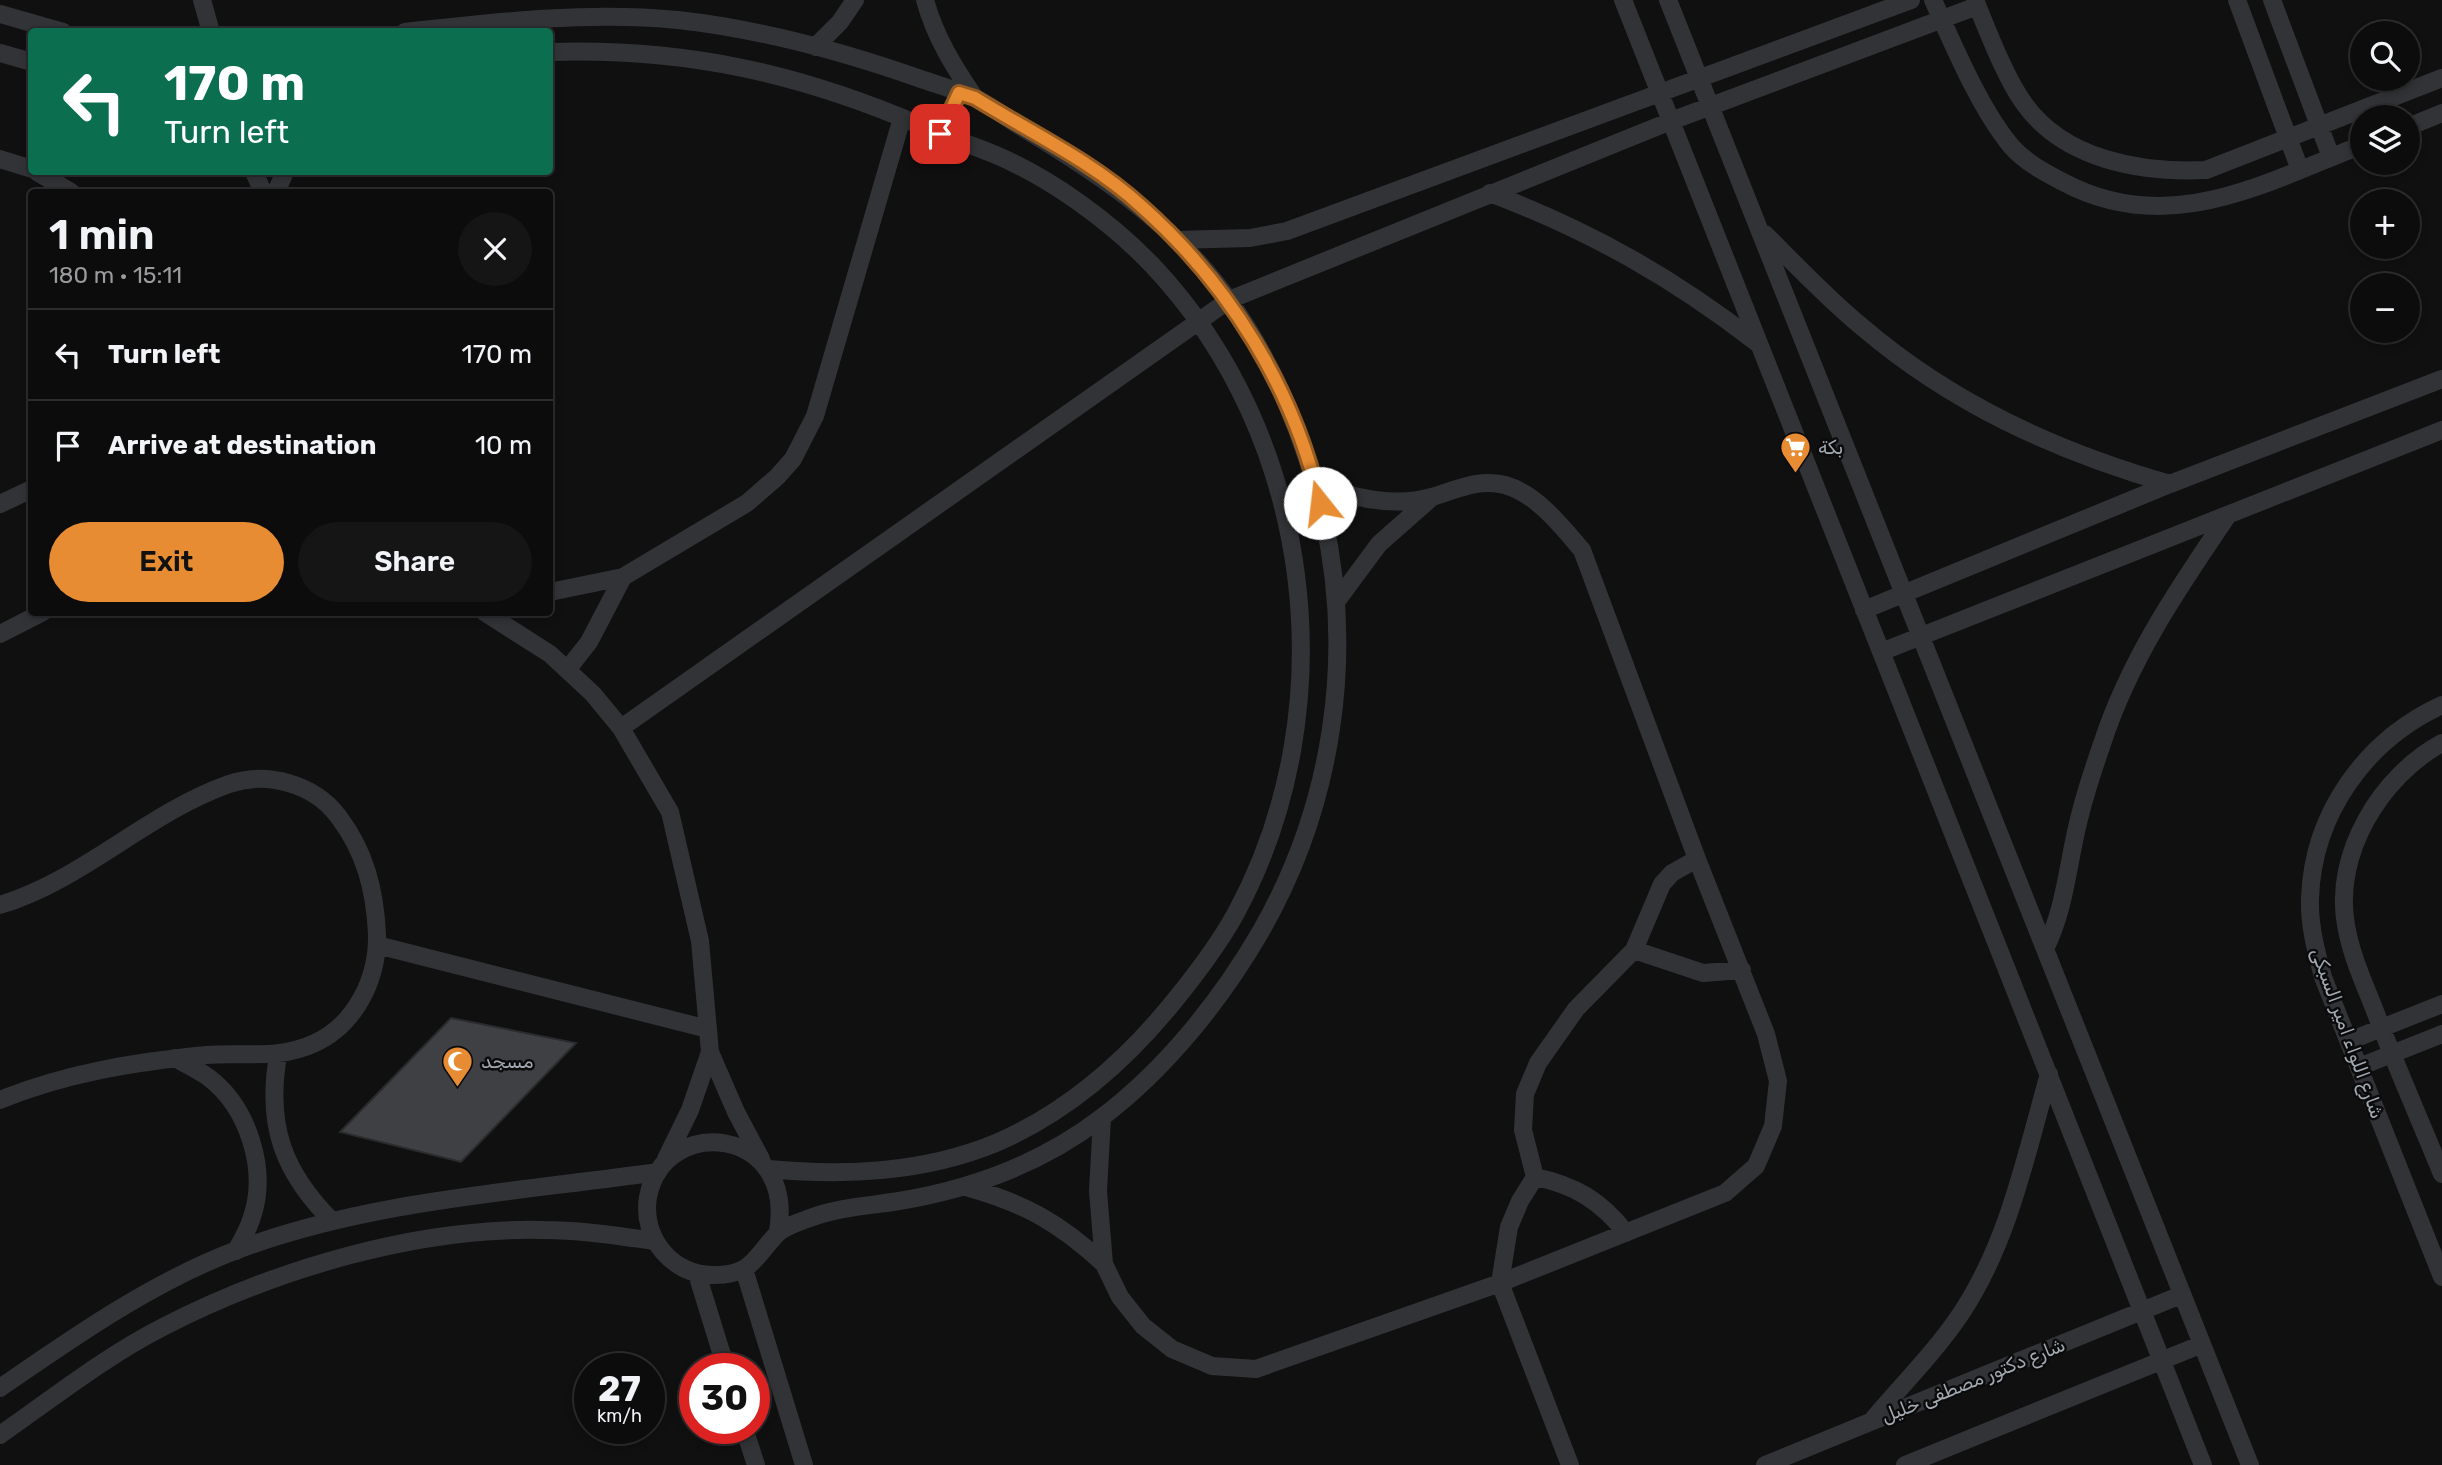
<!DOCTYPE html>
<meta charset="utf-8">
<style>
body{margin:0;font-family:Rubik,Vazirmatn,sans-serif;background:#151516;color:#f1f3f6;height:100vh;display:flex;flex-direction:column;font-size:26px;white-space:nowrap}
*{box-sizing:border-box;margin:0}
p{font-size:23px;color:#9a9b9d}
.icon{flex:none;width:38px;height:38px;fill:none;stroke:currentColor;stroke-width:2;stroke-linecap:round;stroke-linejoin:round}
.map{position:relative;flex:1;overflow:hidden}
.drawer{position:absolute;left:28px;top:189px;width:525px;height:427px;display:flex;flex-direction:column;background:#0c0c0d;border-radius:7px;box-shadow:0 4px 10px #0003,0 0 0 2px #2c2c2e}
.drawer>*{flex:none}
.hud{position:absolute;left:28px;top:28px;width:525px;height:147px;border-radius:7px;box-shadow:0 4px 10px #0003,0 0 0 2px #2c2c2e;background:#0b6e4f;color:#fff;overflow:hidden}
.fabs{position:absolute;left:2350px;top:21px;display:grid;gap:14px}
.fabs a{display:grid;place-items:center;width:70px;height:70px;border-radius:50%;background:#0c0c0d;box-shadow:0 4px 10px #0003,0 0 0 2px #2c2c2e;font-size:35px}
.speed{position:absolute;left:574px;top:1353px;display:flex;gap:14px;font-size:35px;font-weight:700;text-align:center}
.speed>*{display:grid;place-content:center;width:91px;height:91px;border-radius:50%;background:#0c0c0d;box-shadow:0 4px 10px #0003,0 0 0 2px #2c2c2e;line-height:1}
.speed small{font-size:18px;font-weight:400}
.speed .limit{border:10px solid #d22;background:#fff;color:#111}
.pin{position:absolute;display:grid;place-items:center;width:60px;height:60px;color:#fff;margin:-30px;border-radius:14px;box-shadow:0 4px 10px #0006}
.me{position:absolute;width:77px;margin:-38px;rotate:344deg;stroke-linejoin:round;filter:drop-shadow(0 0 5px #0008)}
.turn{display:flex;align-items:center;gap:24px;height:147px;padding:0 21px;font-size:32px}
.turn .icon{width:91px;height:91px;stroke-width:2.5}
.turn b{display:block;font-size:49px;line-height:60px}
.round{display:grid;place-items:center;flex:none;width:74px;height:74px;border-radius:37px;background:#151516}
.summary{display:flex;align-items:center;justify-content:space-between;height:119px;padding:0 21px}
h1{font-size:42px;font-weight:600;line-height:52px}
.primary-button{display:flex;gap:14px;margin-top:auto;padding:14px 21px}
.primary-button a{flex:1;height:80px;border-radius:42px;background:#e78c32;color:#111;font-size:28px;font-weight:600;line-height:80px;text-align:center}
.primary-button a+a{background:#151516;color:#f1f3f6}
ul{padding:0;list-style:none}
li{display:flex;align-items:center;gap:21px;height:91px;padding:0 21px;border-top:2px solid #2c2c2e}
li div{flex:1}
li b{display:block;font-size:26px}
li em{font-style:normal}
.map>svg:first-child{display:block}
.building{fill:#3f4044;stroke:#2a2b2d;stroke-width:2}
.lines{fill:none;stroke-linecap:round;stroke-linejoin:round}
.minor{stroke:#313336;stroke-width:18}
.route-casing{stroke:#965b20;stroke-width:18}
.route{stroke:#e78c32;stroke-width:12}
.labels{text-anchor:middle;stroke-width:5;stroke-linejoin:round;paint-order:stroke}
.poi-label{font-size:19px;fill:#a2a9b1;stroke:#0b0b0c;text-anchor:start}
.street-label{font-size:19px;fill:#a2a9b1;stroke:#0b0b0c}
</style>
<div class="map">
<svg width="2442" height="1465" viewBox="0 0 2442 1465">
<rect width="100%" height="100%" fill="#101011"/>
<path class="building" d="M451,1018L576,1043L461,1162L340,1132Z"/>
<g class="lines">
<path class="minor" d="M202,0L211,32
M925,0C935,37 954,67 975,98
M1623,0L2203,1465
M1668,0L2250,1465
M1933,0C1954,46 1979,107 2011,146C2025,162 2044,172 2063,182C2168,238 2262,184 2362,145
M1975,0C1987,29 2005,77 2023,102C2063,160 2141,173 2206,170L2442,78
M2237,0L2300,170
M2272,0L2331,157
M0,14L63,32
M405,32C496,22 587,11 678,20C759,29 841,51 918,78C938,85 960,91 979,100C994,108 1008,119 1023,128C1101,175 1177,226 1230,302C1275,365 1306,442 1323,516C1355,656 1333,805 1261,931C1221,1000 1166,1069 1101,1118C1042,1163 972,1189 899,1201C869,1206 839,1207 810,1218C799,1222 783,1227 776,1235C754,1258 752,1275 714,1275C673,1276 641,1238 648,1197C664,1113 796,1127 778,1231
M815,47L840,22L855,0
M550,52C686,48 799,73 924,127C948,138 973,145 996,155C1052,179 1111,222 1153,266C1313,436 1347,707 1236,913C1219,944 1197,973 1175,1000C1126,1061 1068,1112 996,1143C923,1173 845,1176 768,1169
M0,53L32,62
M2408,127L2442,113
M940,134L959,93
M0,159L32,169
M37,172L71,192
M254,172L263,192
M276,192L285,172
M1490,193C1590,231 1672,277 1757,343
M1765,234C1796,265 1827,298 1861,326C1952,404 2056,451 2170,484
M1176,240L1250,238L1287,231L1911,0
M0,504L32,489
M550,592L623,577L747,503L777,477L793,459L815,416L902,118
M1336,602L1379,544L1431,498
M1864,610L2170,484L2442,379
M484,612L550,654L593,694L621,728L670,812L700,941L710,1052L736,1112L761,1159
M0,634L43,612
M1881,652L2442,430
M567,670L589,642L623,577
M2442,705C2366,740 2313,813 2310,898C2309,925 2316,951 2323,977L2442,1277
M621,728L1229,300L1671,121L1977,6
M2442,743C2381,776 2333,854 2346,925C2351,955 2364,983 2375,1011C2396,1066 2420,1120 2442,1174
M0,905C83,880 147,813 229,784C267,771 314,784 338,816C365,851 375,890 377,934C378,978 356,1024 315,1043C279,1060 244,1052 206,1055C135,1062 66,1073 0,1100
M377,945L708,1029
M2045,949C2066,907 2068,860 2080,815C2086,791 2094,767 2102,744C2129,660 2179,587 2228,515
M1634,950L1703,973L1742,970
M2349,1041L2442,1004
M278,1056C266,1125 283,1172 332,1221
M175,1058C186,1064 198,1070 208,1077C248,1107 268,1169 252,1217C249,1228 242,1240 236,1251
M2359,1067L2442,1034
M1102,1118L1098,1191L1104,1264L1120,1297L1143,1326L1172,1349L1212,1366L1256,1369L1500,1283L1725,1193L1756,1166L1773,1126L1778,1081L1766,1034L1697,859L1582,550C1562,527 1537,494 1505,485C1478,478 1456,490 1432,497C1393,508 1352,498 1316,484
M666,1159L690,1110L710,1052
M1535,1177C1575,1185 1601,1201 1626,1233
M966,1187C1024,1203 1060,1223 1104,1264
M744,1269L804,1465
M697,1274L726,1368
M0,1388C74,1337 152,1282 237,1250C371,1200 517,1192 658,1172
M1874,1418C1903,1384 1935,1352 1960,1315C2008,1244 2026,1155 2049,1074
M744,1428L756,1465
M0,1435C53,1398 106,1356 163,1327C276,1269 417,1227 544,1230C582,1230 618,1236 655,1241
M1570,1465L1500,1283L1509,1227L1520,1201L1535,1177L1523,1130L1525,1094L1538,1063L1576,1009L1634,950L1662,884L1672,873L1697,859
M1765,1465L2181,1295
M1905,1465L2200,1345"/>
</g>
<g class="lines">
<defs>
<path id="route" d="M940,134L959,93L975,98C1030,132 1093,162 1141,206C1229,284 1294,389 1320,503"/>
</defs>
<use href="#route" class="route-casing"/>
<use href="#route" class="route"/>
</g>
<defs>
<symbol id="supermarket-pin" viewBox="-11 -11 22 30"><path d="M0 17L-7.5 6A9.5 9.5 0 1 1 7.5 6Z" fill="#e78c32" stroke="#0b0b0c"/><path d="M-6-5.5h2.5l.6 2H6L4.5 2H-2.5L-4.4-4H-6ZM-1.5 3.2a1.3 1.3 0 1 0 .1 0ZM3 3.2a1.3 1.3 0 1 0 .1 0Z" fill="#fff"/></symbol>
<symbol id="mosque-pin" viewBox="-11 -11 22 30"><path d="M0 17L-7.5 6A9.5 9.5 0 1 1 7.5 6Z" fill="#e78c32" stroke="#0b0b0c"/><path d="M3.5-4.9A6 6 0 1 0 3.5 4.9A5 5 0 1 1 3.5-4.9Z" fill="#fff"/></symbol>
</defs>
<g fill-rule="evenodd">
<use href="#supermarket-pin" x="1778" y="430" width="35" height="47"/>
<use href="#mosque-pin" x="440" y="1044" width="35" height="47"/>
</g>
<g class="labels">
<g class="poi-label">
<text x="1818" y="454">بكة</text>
<text x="481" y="1068">مسجد</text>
</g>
<g class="street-label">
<text transform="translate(2348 1033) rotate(70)" y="7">شارع اللواء امير السبكى</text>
<text transform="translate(1973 1380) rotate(-22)" y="7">شارع دكتور مصطفى خليل</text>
</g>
</g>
</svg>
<div class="fabs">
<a><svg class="icon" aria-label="search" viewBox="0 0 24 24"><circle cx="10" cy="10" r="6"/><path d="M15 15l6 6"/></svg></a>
<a><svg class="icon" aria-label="layers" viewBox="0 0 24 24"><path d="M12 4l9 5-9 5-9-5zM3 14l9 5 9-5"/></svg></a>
<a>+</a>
<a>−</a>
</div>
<div class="speed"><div>27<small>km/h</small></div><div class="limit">30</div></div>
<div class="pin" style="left:940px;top:134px;background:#d93025"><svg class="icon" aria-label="arrive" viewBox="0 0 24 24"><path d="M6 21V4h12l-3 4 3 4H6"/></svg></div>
<svg class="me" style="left:1320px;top:503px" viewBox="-20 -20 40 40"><circle r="19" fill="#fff"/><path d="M0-13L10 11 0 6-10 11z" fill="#e78c32"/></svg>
<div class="hud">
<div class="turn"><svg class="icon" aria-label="left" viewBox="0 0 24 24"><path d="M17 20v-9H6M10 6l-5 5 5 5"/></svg><div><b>170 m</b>Turn left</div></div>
</div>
<section class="drawer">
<div class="summary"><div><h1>1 min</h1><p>180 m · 15:11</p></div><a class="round"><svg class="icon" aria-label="close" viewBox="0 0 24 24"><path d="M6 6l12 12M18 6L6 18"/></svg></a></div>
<ul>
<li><svg class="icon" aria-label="left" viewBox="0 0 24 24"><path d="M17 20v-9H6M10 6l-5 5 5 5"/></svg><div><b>Turn left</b></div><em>170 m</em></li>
<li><svg class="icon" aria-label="arrive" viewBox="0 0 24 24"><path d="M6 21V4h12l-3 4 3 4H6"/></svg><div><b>Arrive at destination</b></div><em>10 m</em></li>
</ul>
<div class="primary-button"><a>Exit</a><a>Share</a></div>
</section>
</div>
